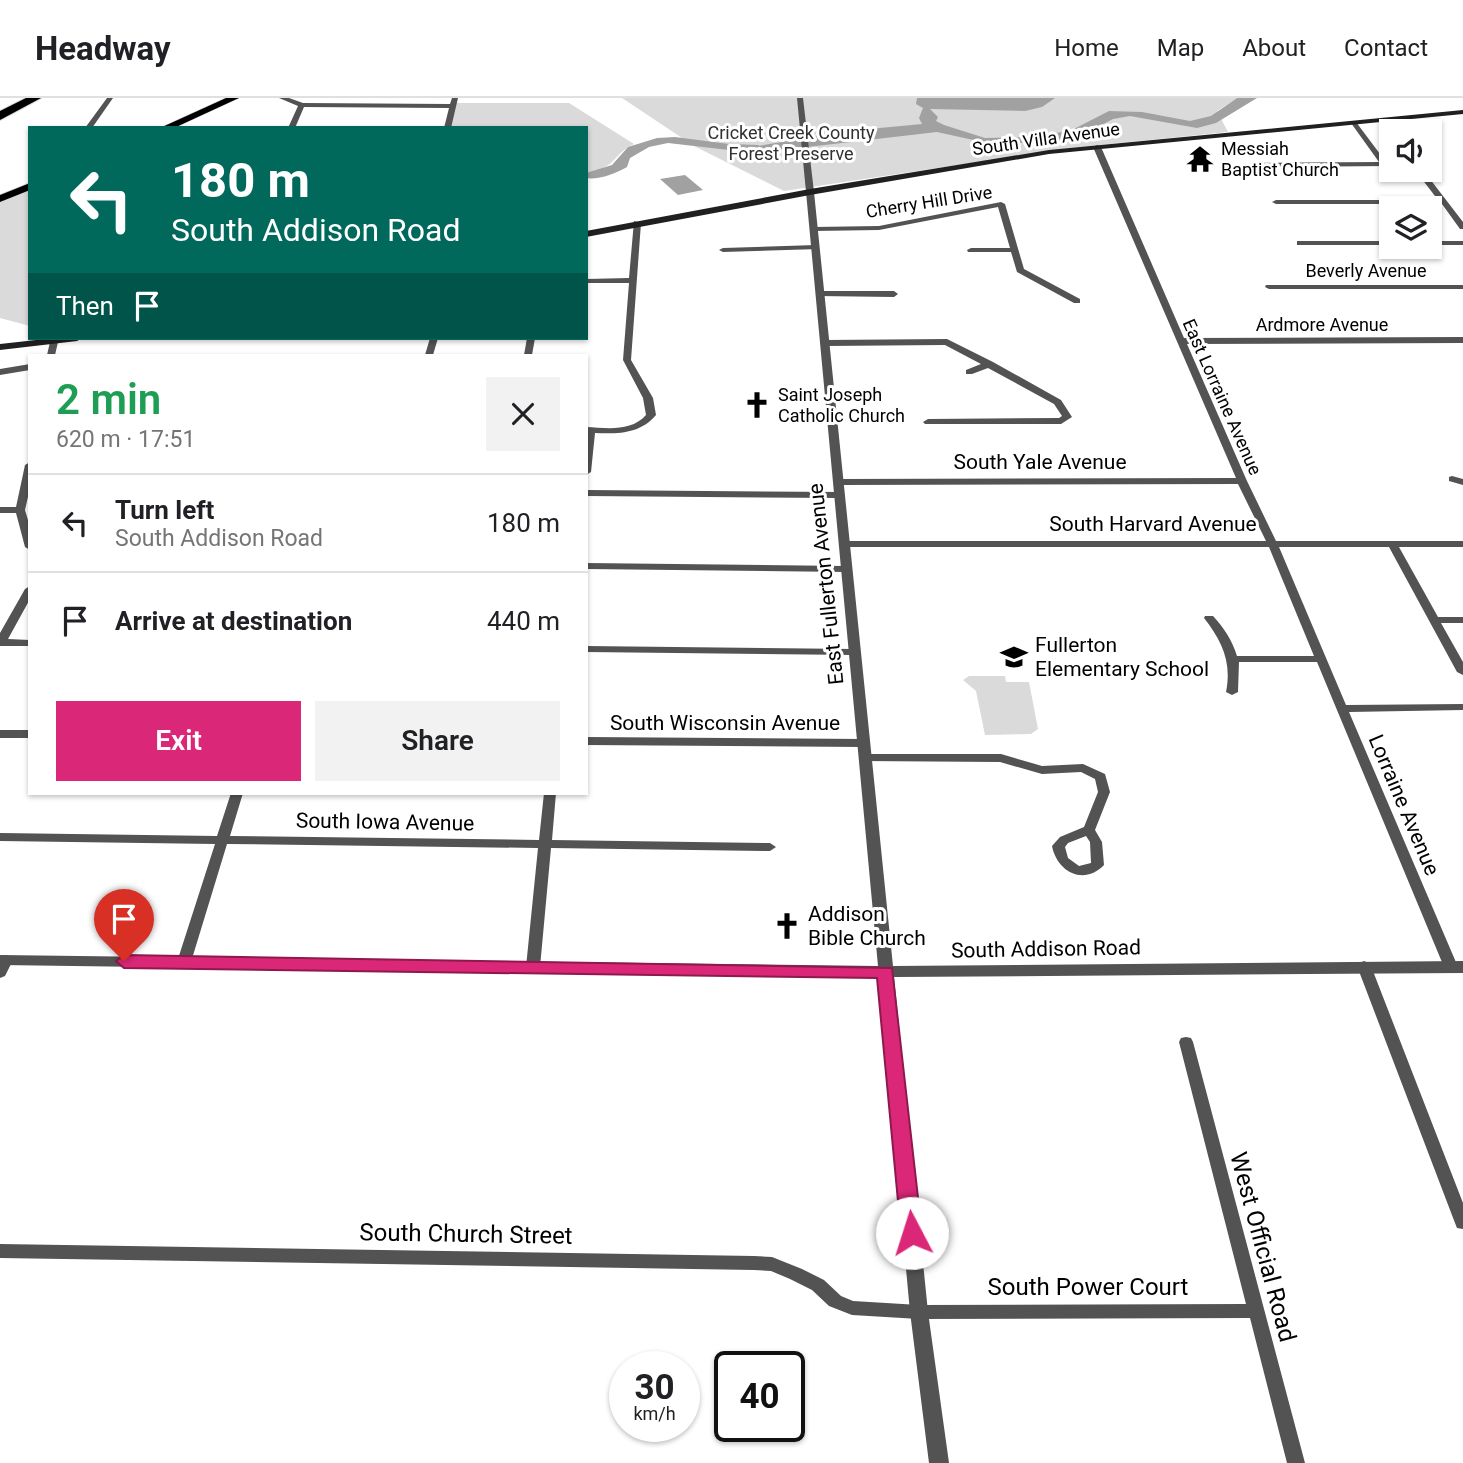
<!DOCTYPE html>
<meta charset="utf-8">
<style>
body{margin:0;font-family:Roboto,sans-serif;background:#f2f2f2;color:#202124;height:100vh;display:flex;flex-direction:column;font-size:26px;white-space:nowrap}
*{box-sizing:border-box;margin:0}
p{font-size:23px;color:#757577}
.icon{flex:none;width:38px;height:38px;fill:none;stroke:currentColor;stroke-width:2;stroke-linecap:round;stroke-linejoin:round}
.map{position:relative;flex:1;overflow:hidden}
.drawer{position:absolute;left:28px;top:256px;width:560px;height:441px;display:flex;flex-direction:column;background:#fff;border-radius:0px;box-shadow:0 2px 5px #0004}
.drawer>*{flex:none}
.hud{position:absolute;left:28px;top:28px;width:560px;height:214px;border-radius:0px;box-shadow:0 2px 5px #0004;background:#00695c;color:#fff;overflow:hidden}
.controls{position:absolute;left:1379px;top:21px;display:grid;gap:14px}
.controls a{display:grid;place-items:center;width:63px;height:63px;border-radius:0px;background:#fff;box-shadow:0 2px 5px #0004;font-size:35px}
.speed{position:absolute;left:609px;top:1253px;display:flex;gap:14px;font-size:35px;font-weight:700;text-align:center}
.speed>*{display:grid;place-content:center;width:91px;height:91px;border-radius:50%;background:#fff;box-shadow:0 2px 5px #0004;line-height:1}
.speed small{font-size:18px;font-weight:400}
.speed .limit{border:4px solid #111;border-radius:10px;background:#fff;color:#111}
.pin{position:absolute;display:grid;place-items:center;width:60px;height:60px;color:#fff;margin:-72px -30px;border-radius:50% 50% 50% 0;rotate:-45deg;box-shadow:0 0 7px #0007}
.pin .icon{rotate:45deg}
.me{position:absolute;width:77px;margin:-38px;rotate:355deg;stroke-linejoin:round;filter:drop-shadow(0 0 5px #0008)}
.turn{display:flex;align-items:center;gap:24px;height:147px;padding:0 28px;font-size:32px}
.turn .icon{width:91px;height:91px;stroke-width:2.5}
.turn b{display:block;font-size:49px;line-height:60px}
.then{display:flex;align-items:center;height:66px;padding:0 28px;background:#0003;gap:14px;font-size:26px}
.round{display:grid;place-items:center;flex:none;width:74px;height:74px;border-radius:0px;background:#f2f2f2}
.headline{display:flex;align-items:center;justify-content:space-between;height:119px;padding:0 28px}
h1{font-size:42px;font-weight:600;line-height:52px;color:#1e9e55}
.cta{display:flex;gap:14px;margin-top:auto;padding:14px 28px}
.cta a{flex:1;height:80px;border-radius:0px;background:#db2777;color:#fff;font-size:28px;font-weight:600;line-height:80px;text-align:center}
.cta a+a{background:#f2f2f2;color:#202124}
ul{padding:0;list-style:none}
li{display:flex;align-items:center;gap:21px;height:98px;padding:0 28px;border-top:2px solid #e0e0e0}
li div{flex:1}
li b{display:block;font-size:26px}
li em{font-style:normal}
header{display:flex;align-items:center;gap:42px;box-sizing:border-box;height:98px;padding:0 35px;background:#fff;border-bottom:2px solid #e0e0e0}
header strong{font-size:33px}
nav{display:flex;gap:38px;margin-inline-start:auto;font-size:24px}
.map>svg:first-child{display:block}
.green{fill:#dadada}
.water{fill:#a1a1a1}
.lines{fill:none;stroke-linecap:round;stroke-linejoin:round}
.stream{stroke:#a1a1a1;stroke-width:2}
.primary-casing{stroke:#dbdbdb;stroke-width:1}
.motorway-casing{stroke:#dbdbdb;stroke-width:2}
.minor{fill:#535353;fill-rule:evenodd}
.tertiary{fill:#535353;fill-rule:evenodd}
.secondary{fill:#202020;fill-rule:evenodd}
.primary{fill:#000;fill-rule:evenodd}
.motorway{fill:#000;fill-rule:evenodd}
.route{fill:#db2777;stroke:#8e194d;stroke-width:2}
.labels{text-anchor:middle;stroke-width:6;stroke-linejoin:round;paint-order:stroke}
.far-park-label{font-size:18px;fill:#313131;stroke:#fff}
.far-street-label{font-size:18px;fill:#000;stroke:#fff}
.far-poi-label{font-size:18px;fill:#000;stroke:#fff;text-anchor:start}
.street-label{font-size:21px;fill:#000;stroke:#fff}
.poi-label{font-size:21px;fill:#000;stroke:#fff;text-anchor:start}
.near-street-label{font-size:24px;fill:#000;stroke:#fff}
</style>
<header>
<strong>Headway</strong>
<nav><a>Home</a><a>Map</a><a>About</a><a>Contact</a></nav>
</header>
<div class="map">
<svg width="1463" height="1365" viewBox="0 0 1463 1365">
<rect width="100%" height="100%" fill="#fff"/>
<path class="green" d="M622,0H1237L1217,13L1228,34L1071,50L784,93L694,48Z
M456,5H569L634,46C611,57 620,68 586,75V30H449Z
M30,90V228L0,220V102Z
M969,578H1005L1006,584H1029L1038,631L1031,636L985,637L976,593L963,582Z"/>
<path class="water" d="M917,0H1055L1042,9L1025,13L930,11L938,19L936,23L944,27L985,40L1026,39L1070,33L1109,13L1142,14L1190,23L1211,18L1237,0H1257L1216,25L1197,30L1130,18L1113,21L1081,38L1038,45H987L937,34L755,55L668,45L649,49L630,60L627,69C615,76 598,82 586,80V75L612,67L628,49L657,40L675,39L752,49L848,33L922,26L919,20L923,10L916,6Z
M685,77L703,92L678,97L660,81Z"/>
<g class="lines">
<path class="stream" d="M728,47L758,48"/>
<defs>
<path id="primary" d="M226,0H239L174,30H160Z
M30,85V92L0,104V97Z"/>
<path id="motorway" d="M26,0H41L0,22V13Z"/>
</defs>
<use href="#primary" class="primary-casing"/>
<use href="#motorway" class="motorway-casing"/>
<path class="minor" d="M107,0H113L92,30H85Z
M279,0H289L303,5L450,6L452,0H458L451,30H444L449,10L304,9L295,30H288L298,8Z
M797,0H803L814,94L810,96L806,94Z
M1354,23L1356,24L1386,64H1391V68L1254,69L1250,67L1254,65L1379,64L1351,25Z
M1097,47L1101,49L1184,240L1463,239V245L1187,246L1247,383L1276,443H1463V449H1399L1438,519H1463V525H1441L1463,564V577L1457,574L1389,449H1279L1346,607L1463,606V612L1349,614L1458,869L1456,872H1446L1444,869L1317,564H1239L1238,594L1232,597L1226,594C1232,564 1222,543 1204,520L1205,518H1213C1224,530 1232,542 1237,558H1314L1269,449H844L839,446L844,443H1266L1238,386L838,387L833,384L838,381L1236,380L1093,49Z
M1415,72H1423L1463,124V131H1460L1442,106H1276L1272,104L1276,102H1438Z
M1001,104L1005,106L1024,171L1080,201V205H1074L1017,174L1011,154H968L967,152L971,150H1010L998,109L879,132L814,133L810,131L814,129L879,128Z
M634,123L641,125L631,262L653,300L656,317C640,336 618,336 595,335L591,374L586,377V329C607,330 631,334 646,317L643,300L623,262L629,185H586V181L629,180Z
M1297,143H1391V147H1297Z
M1430,143H1463V147H1430Z
M816,147H819V151L723,154L719,152L723,150Z
M1266,187H1463V191H1269L1265,189Z
M820,193H894L898,196L894,199L817,198L816,196Z
M430,240H438L433,257H425Z
M527,240H535L532,257H524Z
M54,241L58,244L55,257H47L50,244Z
M947,241L993,264L1061,302L1072,319L1061,326H925L923,324L928,321L1059,320L1062,318L1054,306L988,270L972,276H966V272L981,266L945,247L825,248L821,245L825,242Z
M30,266V272L0,277V271Z
M30,364V390L25,412L30,429V452L25,449L16,415H0V409H16L25,367Z
M1452,378L1463,381V387L1449,383V379Z
M586,392L839,394L844,397L839,400L586,398Z
M586,465L846,468L851,471L846,474L586,471Z
M30,488V501L8,541L30,542V548H0V535L25,491Z
M586,548L854,551L860,554L854,557L586,554Z
M0,632H30V640H0Z
M586,639L863,641L869,645L863,649L586,647Z
M865,656H1001L1042,668L1083,666L1105,676L1110,694L1095,732L1102,744L1104,767C1084,788 1057,774 1052,748L1060,739L1084,729L1098,694L1095,681L1081,674L1042,676L1000,664L861,663L859,660L861,657ZM1086,738L1090,744L1091,765L1079,768L1068,760L1065,749L1068,745Z
M231,695H243L230,738L539,742L544,695H556L552,742L770,745L776,749L770,753L551,750L540,869L538,872H528L526,869L538,750L227,746L191,864L189,867H179L177,864L215,746L0,743V735L217,738Z
M6,857L11,859L13,862L5,878L0,880V861Z
M1364,863L1369,865L1371,868L1463,1105V1131L1457,1130L1455,1125L1357,868L1359,865Z
M1186,939L1191,940L1193,944L1305,1365H1287L1250,1220L919,1221L852,1217L829,1208L812,1192L790,1181L771,1173L754,1172L0,1160V1146L754,1158L772,1159L802,1171L824,1182L841,1198L853,1203L919,1207L1246,1206L1179,944L1181,940Z"/>
<path class="tertiary" d="M810,91L814,94L893,868L1463,863V875L894,879L928,1214L949,1365H929L910,1214L879,879L0,867V857L878,868L806,94Z"/>
<path class="secondary" d="M1463,12V16L1049,56L810,97L586,139V133L810,91L1049,52Z
M54,240H82L77,243L0,252V246Z"/>
<use href="#primary" class="primary"/>
<use href="#motorway" class="motorway"/>
</g>
<path class="route" d="M124,857L892,870L922,1135L919,1141L912,1143L904,1141L901,1135L877,880L124,870L116,863Z"/>
<defs>
<symbol id="temple-bare" viewBox="-9 -9 18 18"><path d="M0-6L5-2H3V0L6.5 2.5H4V6H1.5V3h-3V6H-4V2.5H-6.5L-3 0V-2H-5Z" fill="#000" stroke="#fff" stroke-width="2.5" paint-order="stroke"/></symbol>
<symbol id="church-bare" viewBox="-9 -9 18 18"><path d="M-1.2-6h2.4v3.5h3.3v2.4h-3.3V6h-2.4V-.1h-3.3v-2.4h3.3Z" fill="#000" stroke="#fff" stroke-width="2.5" paint-order="stroke"/></symbol>
<symbol id="school-bare" viewBox="-9 -9 18 18"><path d="M0-5L7-2L0 1L-7-2ZM-4 1L0 2.5L4 1V4Q0 6-4 4Z" fill="#000" stroke="#fff" stroke-width="2.5" paint-order="stroke"/></symbol>
</defs>
<g fill-rule="evenodd">
<use href="#temple-bare" x="1181" y="42" width="38" height="38"/>
<use href="#church-bare" x="738" y="288" width="38" height="38"/>
<use href="#school-bare" x="995" y="540" width="38" height="38"/>
<use href="#church-bare" x="768" y="809" width="38" height="38"/>
</g>
<g class="labels">
<g class="far-park-label">
<text x="791" y="41">Cricket Creek County<tspan x="791" dy="21">Forest Preserve</tspan></text>
</g>
<g class="far-street-label">
<text transform="translate(1046 41) rotate(-8)" y="6">South Villa Avenue</text>
<text transform="translate(929 104) rotate(-9)" y="6">Cherry Hill Drive</text>
<text x="1366" y="179">Beverly Avenue</text>
<text x="1322" y="233">Ardmore Avenue</text>
<text transform="translate(1222 299) rotate(66)" y="6">East Lorraine Avenue</text>
</g>
<g class="far-poi-label">
<text x="1221" y="57">Messiah<tspan x="1221" dy="21">Baptist Church</tspan></text>
<text x="778" y="303">Saint Joseph<tspan x="778" dy="21">Catholic Church</tspan></text>
</g>
<g class="street-label">
<text x="1040" y="371">South Yale Avenue</text>
<text x="1153" y="433">South Harvard Avenue</text>
<text transform="translate(826 486) rotate(-96)" y="7">East Fullerton Avenue</text>
<text x="725" y="632">South Wisconsin Avenue</text>
<text transform="translate(1404 707) rotate(67)" y="7">Lorraine Avenue</text>
<text transform="translate(385 724) rotate(1)" y="7">South Iowa Avenue</text>
<text transform="translate(1046 851) rotate(-1)" y="7">South Addison Road</text>
</g>
<g class="poi-label">
<text x="1035" y="554">Fullerton<tspan x="1035" dy="24">Elementary School</tspan></text>
<text x="808" y="823">Addison<tspan x="808" dy="24">Bible Church</tspan></text>
</g>
<g class="near-street-label">
<text transform="translate(466 1136) rotate(1)" y="8">South Church Street</text>
<text transform="translate(1263 1149) rotate(75)" y="8">West Official Road</text>
<text x="1088" y="1197">South Power Court</text>
</g>
</g>
</svg>
<div class="controls">
<a><svg class="icon" aria-label="sound" viewBox="0 0 24 24"><path d="M4 9h4l5-4v14l-5-4H4zM17 9q2 3 0 6"/></svg></a>
<a><svg class="icon" aria-label="layers" viewBox="0 0 24 24"><path d="M12 4l9 5-9 5-9-5zM3 14l9 5 9-5"/></svg></a>
</div>
<div class="speed"><div>30<small>km/h</small></div><div class="limit">40</div></div>
<div class="pin" style="left:124px;top:863px;background:#d93025"><svg class="icon" aria-label="arrive" viewBox="0 0 24 24"><path d="M6 21V4h12l-3 4 3 4H6"/></svg></div>
<svg class="me" style="left:912px;top:1135px" viewBox="-20 -20 40 40"><circle r="19" fill="#fff"/><path d="M0-13L10 11 0 6-10 11z" fill="#db2777"/></svg>
<div class="hud">
<div class="turn"><svg class="icon" aria-label="left" viewBox="0 0 24 24"><path d="M17 20v-9H6M10 6l-5 5 5 5"/></svg><div><b>180 m</b>South Addison Road</div></div>
<div class="then">Then<svg class="icon" aria-label="arrive" viewBox="0 0 24 24"><path d="M6 21V4h12l-3 4 3 4H6"/></svg></div>
</div>
<section class="drawer">
<div class="headline"><div><h1>2 min</h1><p>620 m · 17:51</p></div><a class="round"><svg class="icon" aria-label="close" viewBox="0 0 24 24"><path d="M6 6l12 12M18 6L6 18"/></svg></a></div>
<ul>
<li><svg class="icon" aria-label="left" viewBox="0 0 24 24"><path d="M17 20v-9H6M10 6l-5 5 5 5"/></svg><div><b>Turn left</b><p>South Addison Road</p></div><em>180 m</em></li>
<li><svg class="icon" aria-label="arrive" viewBox="0 0 24 24"><path d="M6 21V4h12l-3 4 3 4H6"/></svg><div><b>Arrive at destination</b></div><em>440 m</em></li>
</ul>
<div class="cta"><a>Exit</a><a>Share</a></div>
</section>
</div>
